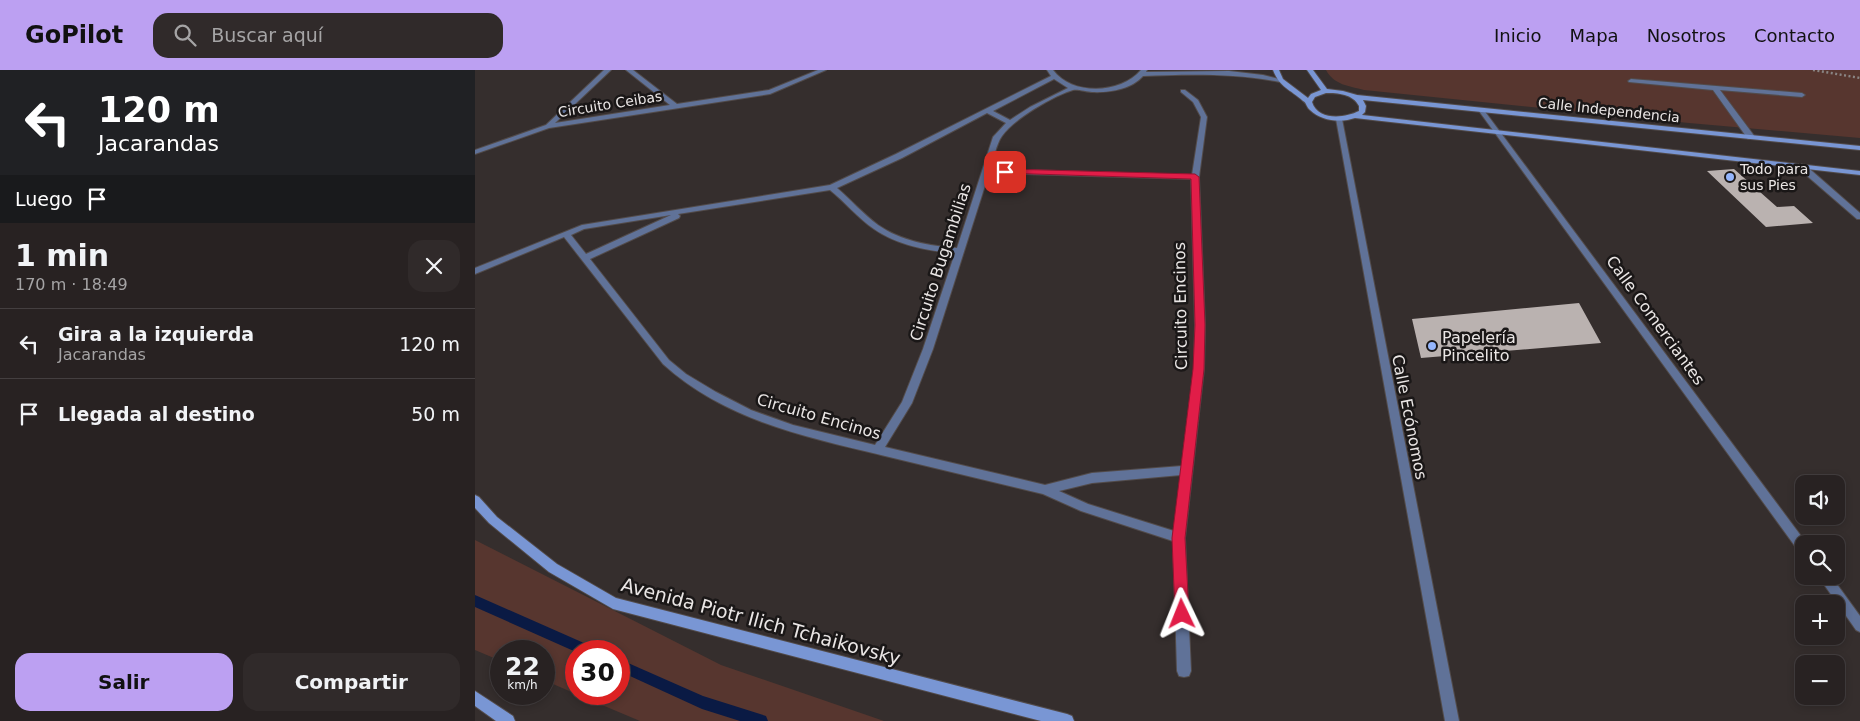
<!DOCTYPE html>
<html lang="es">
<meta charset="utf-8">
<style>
body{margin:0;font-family:"DejaVu Sans",sans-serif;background:#302a2a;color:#f1f3f6;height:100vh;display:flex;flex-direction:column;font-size:19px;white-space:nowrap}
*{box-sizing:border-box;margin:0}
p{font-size:16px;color:#a5a4a5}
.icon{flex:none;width:28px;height:28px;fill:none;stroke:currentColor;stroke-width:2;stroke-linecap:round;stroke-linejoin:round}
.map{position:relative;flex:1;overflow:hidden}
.details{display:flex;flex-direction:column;background:#282222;width:475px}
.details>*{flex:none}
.top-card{background:#202124;color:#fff;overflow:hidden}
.controls{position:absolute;left:1320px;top:405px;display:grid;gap:10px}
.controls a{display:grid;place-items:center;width:50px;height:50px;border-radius:10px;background:#282222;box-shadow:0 2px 8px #0003,0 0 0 1px #443f40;font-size:25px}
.speed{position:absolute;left:15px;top:570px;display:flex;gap:10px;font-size:25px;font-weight:700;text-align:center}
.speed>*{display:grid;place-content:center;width:65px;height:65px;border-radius:50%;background:#282222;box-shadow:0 2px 8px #0003,0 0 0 1px #443f40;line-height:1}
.speed small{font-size:12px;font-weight:400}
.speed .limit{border:8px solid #d22;background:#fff;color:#111}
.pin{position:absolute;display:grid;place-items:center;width:42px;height:42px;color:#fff;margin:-21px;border-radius:10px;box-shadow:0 2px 8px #0006}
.me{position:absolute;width:55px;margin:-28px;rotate:358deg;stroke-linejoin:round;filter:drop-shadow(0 0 4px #0008)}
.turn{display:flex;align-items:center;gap:18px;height:105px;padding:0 15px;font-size:22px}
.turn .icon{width:65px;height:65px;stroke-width:2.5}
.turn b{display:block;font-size:35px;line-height:42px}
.then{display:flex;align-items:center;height:48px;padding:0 15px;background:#0003;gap:10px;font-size:19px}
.round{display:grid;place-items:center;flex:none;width:52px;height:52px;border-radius:15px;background:#302a2a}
.summary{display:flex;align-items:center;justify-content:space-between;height:85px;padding:0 15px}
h1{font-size:30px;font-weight:700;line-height:38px}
.action{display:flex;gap:10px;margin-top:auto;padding:10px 15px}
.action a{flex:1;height:58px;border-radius:15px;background:#bca0f2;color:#111;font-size:20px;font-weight:700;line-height:58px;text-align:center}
.action a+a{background:#302a2a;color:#f1f3f6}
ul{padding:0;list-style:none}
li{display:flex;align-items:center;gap:15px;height:70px;padding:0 15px;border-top:1px solid #443f40}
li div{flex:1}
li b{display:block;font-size:19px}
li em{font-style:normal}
header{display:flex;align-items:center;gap:30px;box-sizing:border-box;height:70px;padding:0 25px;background:#bca0f2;color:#111}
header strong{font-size:24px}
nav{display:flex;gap:28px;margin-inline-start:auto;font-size:18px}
.search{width:350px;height:45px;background:#302a2a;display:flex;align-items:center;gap:12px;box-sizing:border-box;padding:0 18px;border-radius:15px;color:#a5a4a5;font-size:19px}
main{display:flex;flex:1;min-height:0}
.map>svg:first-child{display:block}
.green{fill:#57362f}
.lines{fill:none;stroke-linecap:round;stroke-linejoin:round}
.stream{fill:#0a1a44;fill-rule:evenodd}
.building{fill:#bab2b0}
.lane-casing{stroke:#524b4a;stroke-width:2}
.street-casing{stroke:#524b4a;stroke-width:2}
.secondary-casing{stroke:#524b4a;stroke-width:2}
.path{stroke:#8a8584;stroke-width:2.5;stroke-dasharray:2 2.5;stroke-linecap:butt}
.lane{fill:#607298;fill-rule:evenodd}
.street{fill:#607298;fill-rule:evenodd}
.secondary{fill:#7996d4;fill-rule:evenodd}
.route{fill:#e11d48;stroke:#92132f}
.poi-dot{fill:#95b6fd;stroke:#1a1717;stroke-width:2}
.labels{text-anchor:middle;stroke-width:5;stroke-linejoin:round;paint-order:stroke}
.far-street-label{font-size:14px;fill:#eae6e5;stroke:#1a1717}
.far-poi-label{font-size:14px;fill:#eae6e5;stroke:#1a1717;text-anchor:start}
.street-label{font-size:16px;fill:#eae6e5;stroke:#1a1717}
.poi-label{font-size:16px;fill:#eae6e5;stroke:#1a1717;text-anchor:start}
.near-street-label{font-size:19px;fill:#eae6e5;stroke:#1a1717}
</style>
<header>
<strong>GoPilot</strong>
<div class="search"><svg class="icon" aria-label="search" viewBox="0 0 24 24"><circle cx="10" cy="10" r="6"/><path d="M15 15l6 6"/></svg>Buscar aquí</div>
<nav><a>Inicio</a><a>Mapa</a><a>Nosotros</a><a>Contacto</a></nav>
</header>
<main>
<section class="details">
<div class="top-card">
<div class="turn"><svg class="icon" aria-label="left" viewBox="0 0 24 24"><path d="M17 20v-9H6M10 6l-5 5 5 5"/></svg><div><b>120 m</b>Jacarandas</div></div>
<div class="then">Luego<svg class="icon" aria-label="arrive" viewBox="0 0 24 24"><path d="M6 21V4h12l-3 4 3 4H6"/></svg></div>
</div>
<div class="summary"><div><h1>1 min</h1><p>170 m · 18:49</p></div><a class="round"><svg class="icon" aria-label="close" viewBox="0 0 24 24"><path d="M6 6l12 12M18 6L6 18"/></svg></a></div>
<ul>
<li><svg class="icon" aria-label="left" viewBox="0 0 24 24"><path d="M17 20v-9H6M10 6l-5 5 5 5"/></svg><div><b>Gira a la izquierda</b><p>Jacarandas</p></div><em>120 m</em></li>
<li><svg class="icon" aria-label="arrive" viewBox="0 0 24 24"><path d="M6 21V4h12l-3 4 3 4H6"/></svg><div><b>Llegada al destino</b></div><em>50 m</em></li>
</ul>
<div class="action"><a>Salir</a><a>Compartir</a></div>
</section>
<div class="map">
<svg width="1385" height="651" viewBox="0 0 1385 651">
<rect width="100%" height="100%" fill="#352e2d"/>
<path class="green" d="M851,0H1385V68L1214,53L889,20C874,16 859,15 851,0Z
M0,470L246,595L409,651H165L101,624H144V581H101V624L69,610V581H26V591L0,580Z"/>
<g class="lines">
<path class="stream" d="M0,525L118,577L119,581L101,582L0,537Z
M144,589L228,626L291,646L293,651H265L227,639L144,601Z"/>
</g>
<path class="building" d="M1259,99L1302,137L1319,136L1338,153L1291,157L1232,101Z
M1104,233L1126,273L946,288L937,249Z"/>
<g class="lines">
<defs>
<path id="lane" d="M1156,9L1327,23L1330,25L1327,27L1245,20L1280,67L1276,69H1273L1238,20L1154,12L1153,11Z"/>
<path id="street" d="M129,0H136L80,53L195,35L151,0H158L202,34L294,20L343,0H351L295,24L74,58L0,84V80L71,55Z
M572,0H578C597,26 646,24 666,0H672L671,2L754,1L788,5L808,10L805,12C759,3 714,4 668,6C657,19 634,23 617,22C612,22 603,19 598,20C578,26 539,49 527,66C521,74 519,89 515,99L717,105L726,47L718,32L706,22V20H710L723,30L732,47L724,107L730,255L729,299L710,468L716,601L714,606L709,607L704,606L702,601L698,471L606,441L568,424C514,411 460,398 406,385C327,366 250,350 188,294L89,167L0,204V198L107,155L355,115L421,84L576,6ZM579,9L593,18L555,37L535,50L518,41ZM512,43L531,53L518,67L482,178C454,176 426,171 403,155C388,144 376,130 362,118L427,88ZM514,103L716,109L720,255L719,299L707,396L617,403L570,415L410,377L437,333L458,279ZM355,120C370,132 383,148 399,159C422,175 452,181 480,183L448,279L427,332L400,375L318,355L276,340L241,322L211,304L194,290L115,189L204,148L205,146L203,144ZM196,145L111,184L96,165L109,159ZM706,405L699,461L613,434L584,421L617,413Z
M1004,39H1008L1332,474H1329V484L1325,483L1004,41Z
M864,47L867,49L984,651H970L861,49Z
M1323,94H1329L1385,143V149H1382L1323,98Z
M1343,506H1356L1385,546V562L1381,560Z"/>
<path id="secondary" d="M798,0H804L808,9L833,28L836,24L846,20L832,0H838L852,19L868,21L882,25L1385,76V80L888,30L891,36L890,42L887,45L1385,101V105L880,48C866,53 846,51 835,40C831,37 832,33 828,31C815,19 805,18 798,0ZM851,23C863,23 878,24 884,36V41C870,48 843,51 837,32L840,27Z
M0,425L4,427L22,447L82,494L141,528L592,644L597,646L599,651H566L138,539L74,502L14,453L0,438Z
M0,621L38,646L40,651H21L0,636Z"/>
</defs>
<use href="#lane" class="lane-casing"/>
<use href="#street" class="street-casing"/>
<use href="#secondary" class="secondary-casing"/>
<path class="path" d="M1338,0L1385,8"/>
<use href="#lane" class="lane"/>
<use href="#street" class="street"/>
<use href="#secondary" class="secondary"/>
</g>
<path class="route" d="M530,99L720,104L724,107L730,255L729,299L710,468L714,544L712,549L707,551L702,549L700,544L697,468L718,299L720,255L716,109L527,103V100Z"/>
<g class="poi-dot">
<circle cx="1255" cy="107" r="5"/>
<circle cx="957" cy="276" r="5"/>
</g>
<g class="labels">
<g class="far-street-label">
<text transform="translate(135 34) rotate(-9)" y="5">Circuito Ceibas</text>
<text transform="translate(1134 40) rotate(6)" y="5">Calle Independencia</text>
</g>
<g class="far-poi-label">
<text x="1265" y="104">Todo para<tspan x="1265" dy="16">sus Pies</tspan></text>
</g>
<g class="street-label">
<text transform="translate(465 192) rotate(-72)" y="6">Circuito Bugambilias</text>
<text transform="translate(705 236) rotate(-91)" y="6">Circuito Encinos</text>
<text transform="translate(1181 250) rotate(54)" y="6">Calle Comerciantes</text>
<text transform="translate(344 346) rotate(16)" y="6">Circuito Encinos</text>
<text transform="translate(935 347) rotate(79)" y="6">Calle Ecónomos</text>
</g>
<g class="poi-label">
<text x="967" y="273">Papelería<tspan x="967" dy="18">Pincelito</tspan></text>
</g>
<g class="near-street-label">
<text transform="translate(286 551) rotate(15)" y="7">Avenida Piotr Ilich Tchaikovsky</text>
</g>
</g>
</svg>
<div class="controls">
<a><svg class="icon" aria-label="sound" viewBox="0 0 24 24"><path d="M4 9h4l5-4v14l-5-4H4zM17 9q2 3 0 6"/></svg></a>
<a><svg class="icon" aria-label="search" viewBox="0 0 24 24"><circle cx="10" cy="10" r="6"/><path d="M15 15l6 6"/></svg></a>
<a>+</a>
<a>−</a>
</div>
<div class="speed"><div>22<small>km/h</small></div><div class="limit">30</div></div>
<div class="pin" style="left:530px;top:102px;background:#d93025"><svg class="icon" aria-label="arrive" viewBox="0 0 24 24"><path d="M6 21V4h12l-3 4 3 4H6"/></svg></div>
<svg class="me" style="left:707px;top:544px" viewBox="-20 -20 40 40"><path d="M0-17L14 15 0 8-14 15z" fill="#e11d48" stroke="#fff" stroke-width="4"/></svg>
</div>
</main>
